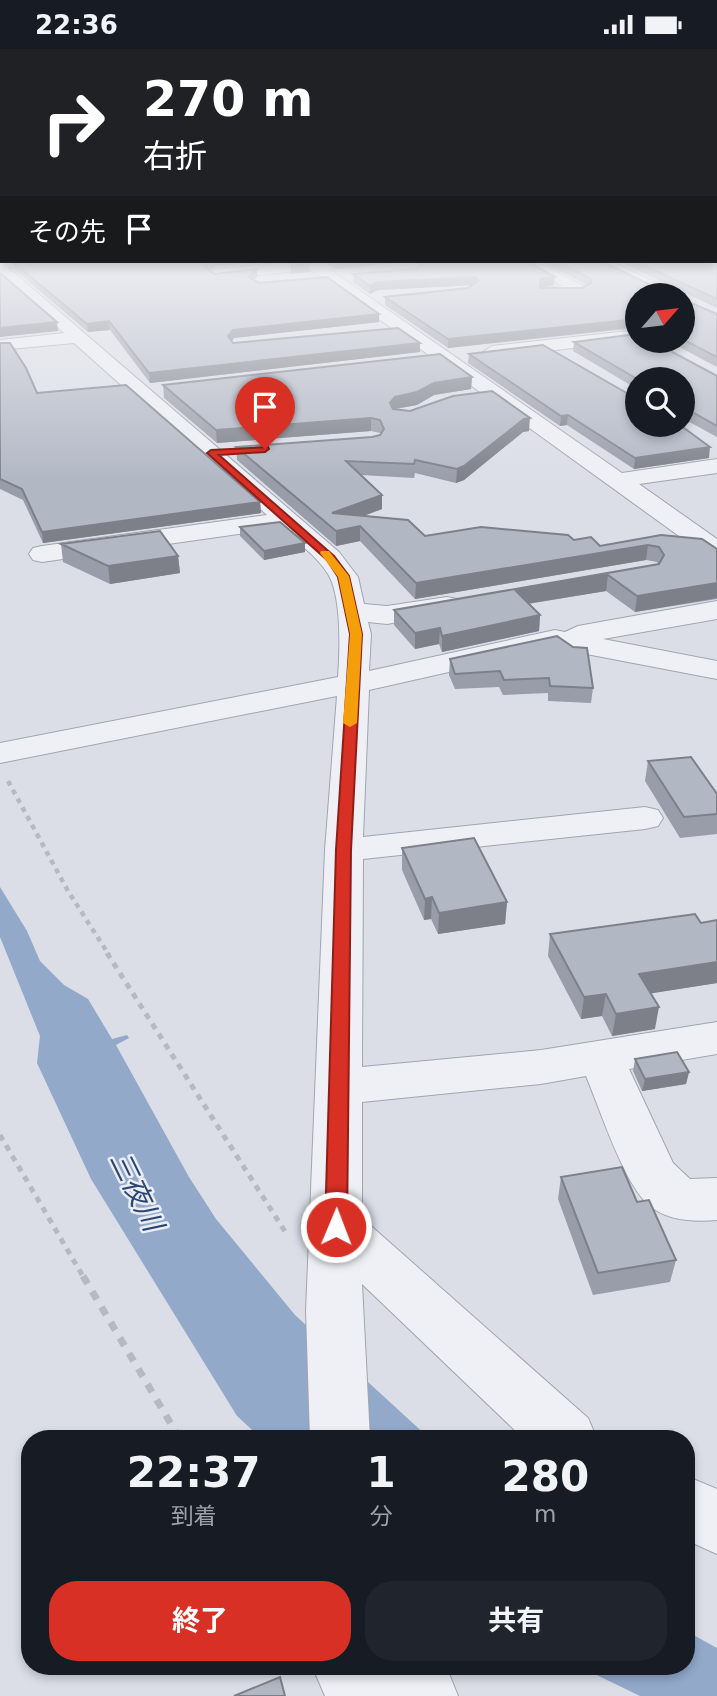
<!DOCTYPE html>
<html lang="ja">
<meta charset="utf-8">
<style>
body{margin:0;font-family:"DejaVu Sans","Noto Sans JP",sans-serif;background:#20242c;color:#f1f3f6;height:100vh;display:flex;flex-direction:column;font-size:26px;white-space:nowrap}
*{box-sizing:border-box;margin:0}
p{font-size:23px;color:#9ea1a6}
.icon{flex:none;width:38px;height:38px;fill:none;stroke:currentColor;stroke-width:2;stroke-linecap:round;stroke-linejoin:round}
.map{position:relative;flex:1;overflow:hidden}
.drawer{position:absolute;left:21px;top:1381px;width:674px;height:245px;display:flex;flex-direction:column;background:#171b24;border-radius:28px;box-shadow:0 4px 10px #0003}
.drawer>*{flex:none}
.banner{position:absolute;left:0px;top:0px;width:718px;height:214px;box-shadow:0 4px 10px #0003;background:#202124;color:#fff;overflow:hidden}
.needle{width:46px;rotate:62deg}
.controls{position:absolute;left:625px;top:234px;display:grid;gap:14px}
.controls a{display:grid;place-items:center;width:70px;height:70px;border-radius:50%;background:#171b24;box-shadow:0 4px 10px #0003;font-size:35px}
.pin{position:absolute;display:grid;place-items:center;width:60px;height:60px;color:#fff;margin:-72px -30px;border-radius:50% 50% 50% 0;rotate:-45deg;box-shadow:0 0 7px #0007}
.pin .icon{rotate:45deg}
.me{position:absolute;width:77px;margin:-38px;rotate:1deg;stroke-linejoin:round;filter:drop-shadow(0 0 5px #0008)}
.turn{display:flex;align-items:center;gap:24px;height:147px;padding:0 28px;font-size:32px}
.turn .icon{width:91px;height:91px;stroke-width:2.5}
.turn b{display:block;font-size:49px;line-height:60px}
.then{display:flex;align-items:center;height:66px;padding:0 28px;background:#0003;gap:14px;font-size:26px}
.eta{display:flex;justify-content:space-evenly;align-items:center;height:119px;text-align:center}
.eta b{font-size:42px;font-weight:700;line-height:49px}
.cta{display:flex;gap:14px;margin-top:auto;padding:14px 28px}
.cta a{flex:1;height:80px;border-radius:28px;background:#d93025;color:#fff;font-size:28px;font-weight:700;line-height:80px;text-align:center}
.cta a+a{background:#20242c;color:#f1f3f6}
.status{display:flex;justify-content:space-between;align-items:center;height:49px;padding:0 35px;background:#171b24;direction:ltr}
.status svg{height:19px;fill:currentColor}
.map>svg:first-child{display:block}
.water{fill:#92a9ca}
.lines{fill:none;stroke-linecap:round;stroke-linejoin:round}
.minor-casing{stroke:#a0a5b1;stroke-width:2}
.major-casing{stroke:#99a2b3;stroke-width:2}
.path-far2{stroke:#b5b9c1;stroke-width:4.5;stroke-dasharray:5 5;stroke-linecap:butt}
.path-far1{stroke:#b5b9c1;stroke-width:5;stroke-dasharray:6 6;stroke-linecap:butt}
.path{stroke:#b5b9c1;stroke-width:7;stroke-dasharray:9 9;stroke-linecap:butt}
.minor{fill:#eef0f5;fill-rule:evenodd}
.major{fill:#fff;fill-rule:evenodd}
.wall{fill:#999da9}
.shaded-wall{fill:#7d8089}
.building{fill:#b2b7c4;stroke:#7d8089;stroke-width:2}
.route{fill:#d93025;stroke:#8d1f18;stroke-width:2}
.slow{fill:#f59e0b}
.labels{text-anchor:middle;stroke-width:5;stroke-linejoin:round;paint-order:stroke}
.near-water-label{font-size:28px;font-style:italic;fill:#2c4673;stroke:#eaedf4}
</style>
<div class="status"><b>22:36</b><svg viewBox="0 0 49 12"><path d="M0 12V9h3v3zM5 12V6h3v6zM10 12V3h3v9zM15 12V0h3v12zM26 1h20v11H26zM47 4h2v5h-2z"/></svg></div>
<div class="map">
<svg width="717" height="1647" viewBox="0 0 717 1647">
<rect width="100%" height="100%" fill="#dbdee7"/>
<path class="water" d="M0,838L27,882L40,912L64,936L88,950L112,990L127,986L129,989L116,996L189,1128L216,1170L295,1266L429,1389H261L237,1367L91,1130L37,1014L40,987L0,888Z
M686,1582L717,1599V1647H640L578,1617H686Z"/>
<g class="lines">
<defs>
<path id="minor" d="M301,212H371L364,217L329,220L622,424L717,410V424L639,435L717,490V510L708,508L311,221L215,230L207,225L215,220Z
M517,212H535L589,240L581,245L542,246L540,243L542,240L562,237Z
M591,212H611L683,247H661Z
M0,214L5,216L339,503L358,528L364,555L387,557L447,548L457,550L461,556L457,562L387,575L368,573L371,585L369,622L555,581L565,583L578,577L717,552V570L603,590L717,612V630L555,599L369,641L363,788L645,758L658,761L663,769L658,777L645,780L363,810L362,1018L541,1001L717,973V1005L629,1020L673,1114L690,1130L717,1129V1171C695,1173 668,1172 650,1157C624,1136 600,1060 586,1027L541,1035L362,1053V1169L588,1369L597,1390H524L362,1235L370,1390H310L306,1262L325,801L337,647L0,714V694L338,628C340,602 342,548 328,525C317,507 297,493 281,479L42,513L33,511L29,505L33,499L42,497L267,466L74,294L0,301V291L64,284L0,227Z
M637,281V291L492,309L483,303L492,297Z
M686,1427L717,1440V1505L686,1491Z
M320,1617H435L448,1622L458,1647H325L316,1626Z"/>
<path id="major" d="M0,209L2,212H42L34,217L0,219Z"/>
</defs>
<use href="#minor" class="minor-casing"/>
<use href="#major" class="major-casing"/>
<path class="path-far2" d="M8,732L68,842L109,906"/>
<path class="path-far1" d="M107,904L286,1184
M0,1086L84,1229"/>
<path class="path" d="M83,1227L180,1390"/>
<use href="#minor" class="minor"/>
<use href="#major" class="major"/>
</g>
<path class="wall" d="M717,203V259L681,242L637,247V279L448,299L385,256V248L468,239L473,236L378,241L370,245L353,233V225L416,220L421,216L416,212L335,220L322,212H526L554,236L540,239H582L587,236L540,212H601L661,241H680L617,212H716Z
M30,212H281L215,217L210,222L215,225L257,220V228L254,231L259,234L379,273L234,289L232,292L233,294L420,303L150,334L110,281L88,283L15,221L13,213Z
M682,250L717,265V318L668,292H682Z
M574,293L717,327V388L682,369V331H637V340L573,302Z
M0,294L37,344L260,453L261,464L43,494L23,451L0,440Z
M469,305L709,409L634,420L567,376L560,377L468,314Z
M472,328L471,340L434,346L417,356L396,360L529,382L523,383L464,431L456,434L415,424L414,429L361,426L382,446V460L364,467L425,487L574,491L600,497L661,486L717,500V550L635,563L606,542L528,555L540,566L539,582L442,603L439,595L415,600L394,576V561L658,515L657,513L646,511L415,550L360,492L336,497L237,411L236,398L372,388L380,386V384L371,382L217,394L164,349L163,336Z
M240,478L305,503L264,511L240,487Z
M61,495L178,507L180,524L110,535L63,513Z
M557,587L593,639L591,654L548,652V644L503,646L499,638L455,640L449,626L450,610Z
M648,712L717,745V785L680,789L645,732Z
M402,799L507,853L505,875L438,885L431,870L424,871L402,821Z
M717,871V934L651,944L655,980L612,987L602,967L581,970L548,907L550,885L701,874Z
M635,1010L689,1023L686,1035L642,1042L633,1022Z
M561,1128L637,1153L676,1211L670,1233L593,1246L558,1150Z"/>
<path class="shaded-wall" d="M212,212H281L215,217L205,226L204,218Z
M342,212H416L335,220V213Z
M309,215L310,223L291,225V217Z
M257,220V228L249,236L248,228Z
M476,228L475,236L378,241L370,245V237L378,233Z
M555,228L554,236L540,239V230Z
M379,265V273L234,289L228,296V287L233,281Z
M637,270V278L448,299V290Z
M109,272L110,281L88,283L87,275Z
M57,273L58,282L0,288V279Z
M420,294V303L150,334L149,324Z
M472,328L471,340L434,346L417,356L394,360L389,367L390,354L395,348L434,334Z
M568,366L567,376L560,377L561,367Z
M371,369V382L217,394L216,381Z
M530,369L529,382L523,383L464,431L456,434L457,420L524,370Z
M710,398L709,409L634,420L635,409Z
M382,446V460L332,478V464Z
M260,453L261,464L43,494L42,483Z
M360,477V492L336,497V482Z
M305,494V503L264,511V502Z
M648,496L646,511L415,550L416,534Z
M178,507L180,524L110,535L108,517Z
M608,526L606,542L513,557L515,541Z
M717,534V549L635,563L637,547Z
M540,566L539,582L442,603V587Z
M440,579L439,595L415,600V584Z
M432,848L431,870L424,871L425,850Z
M507,853L505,875L438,885L439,864Z
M717,913V934L635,947L639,925Z
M606,945L602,967L581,970L584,948Z
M659,958L655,980L612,987L616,965Z
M689,1023L686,1035L642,1042L645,1030Z"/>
<path class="building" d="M716,203H717V250L634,212H716Z
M30,212H212L204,218L215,225L257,220L248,228L259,234L327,228L379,265L233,281L228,287L233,294L398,279L420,294L149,324L109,272L87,275L13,213Z
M294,212H305L309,215L291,217Z
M426,212H526L555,228L540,230V239H582L591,234V230L556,212H601L661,241H681L682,247H637V270L448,290L385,248L468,239L478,232L476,228L378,233L370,237L353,225L416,220Z
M0,224L57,273L0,279Z
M682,250L717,265V308L682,290Z
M637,285V292H652L717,327V377L683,358L682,360V331H639L574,293Z
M0,294H10L26,319L37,344L126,336L260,453L42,483L22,440L0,430Z
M543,296L637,350V376H680L710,398L635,409L568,366L561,367L469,305Z
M440,305L472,328L434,334L417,343L395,348L390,354L393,360L410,362L453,347L492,342L530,369L524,370L464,417L457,420L415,411L414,415L346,412L382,446L332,464L408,471L425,487L481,478L568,486L574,491L591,488L600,497L661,486L702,490L717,500V534L637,547L608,526L515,541L540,566L442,587L440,579L415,584L394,561L659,515L664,506L659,498L648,496L416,534L360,477L336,482L236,398L372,388L380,386L384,380L380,371L371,369L216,381L163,336Z
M280,473L305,494L264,502L240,478Z
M160,482L178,507L108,517L61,495Z
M557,587L573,598L587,599L593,639L550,637L549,629L504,631L500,622L455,625L450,610Z
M691,708L717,745V765L684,768L648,712Z
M474,789L507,853L439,864L432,848L425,850L402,799Z
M695,865L701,874L717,871V913L639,925L659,958L616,965L606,945L584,948L550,885Z
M677,1003L689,1023L645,1030L635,1010Z
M622,1118L637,1153L649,1151L676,1211L598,1224L561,1128Z
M280,1628L285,1647H234Z"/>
<linearGradient id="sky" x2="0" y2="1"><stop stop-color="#85b0dc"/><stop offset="0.47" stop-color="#eff0f4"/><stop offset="1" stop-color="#eff0f4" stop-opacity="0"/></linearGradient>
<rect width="717" height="433" fill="url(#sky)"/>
<path class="route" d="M268,398L269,400L265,403L219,406L334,507L349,527L362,585L351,801L347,1178L343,1185L336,1187L328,1185L325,1178L336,801L350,585L338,528L327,511L207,404L211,401Z"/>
<path class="slow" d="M321,502H329L349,527L362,585L357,674L350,678L343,674L350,585L338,528L320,504Z"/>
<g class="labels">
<g class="near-water-label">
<text transform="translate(137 1142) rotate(64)" y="10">三夜川</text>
</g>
</g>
</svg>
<div class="controls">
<a><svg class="needle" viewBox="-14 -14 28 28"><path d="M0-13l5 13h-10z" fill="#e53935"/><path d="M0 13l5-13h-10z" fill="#9ea1a6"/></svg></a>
<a><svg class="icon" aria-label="search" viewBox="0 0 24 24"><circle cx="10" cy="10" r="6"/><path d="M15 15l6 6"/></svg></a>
</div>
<div class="pin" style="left:265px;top:400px;background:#d93025"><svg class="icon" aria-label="arrive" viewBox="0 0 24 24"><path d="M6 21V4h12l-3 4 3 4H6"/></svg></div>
<svg class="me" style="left:336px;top:1178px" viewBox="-20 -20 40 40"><circle r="17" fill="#d93025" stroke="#fff" stroke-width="3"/><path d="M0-11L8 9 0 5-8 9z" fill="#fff"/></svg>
<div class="banner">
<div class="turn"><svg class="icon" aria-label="right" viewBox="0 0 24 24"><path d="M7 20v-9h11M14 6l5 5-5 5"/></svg><div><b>270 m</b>右折</div></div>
<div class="then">その先<svg class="icon" aria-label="arrive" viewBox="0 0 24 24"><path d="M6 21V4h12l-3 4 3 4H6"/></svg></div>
</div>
<section class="drawer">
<div class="eta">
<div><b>22:37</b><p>到着</p></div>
<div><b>1</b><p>分</p></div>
<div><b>280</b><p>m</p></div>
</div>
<div class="cta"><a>終了</a><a>共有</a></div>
</section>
</div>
